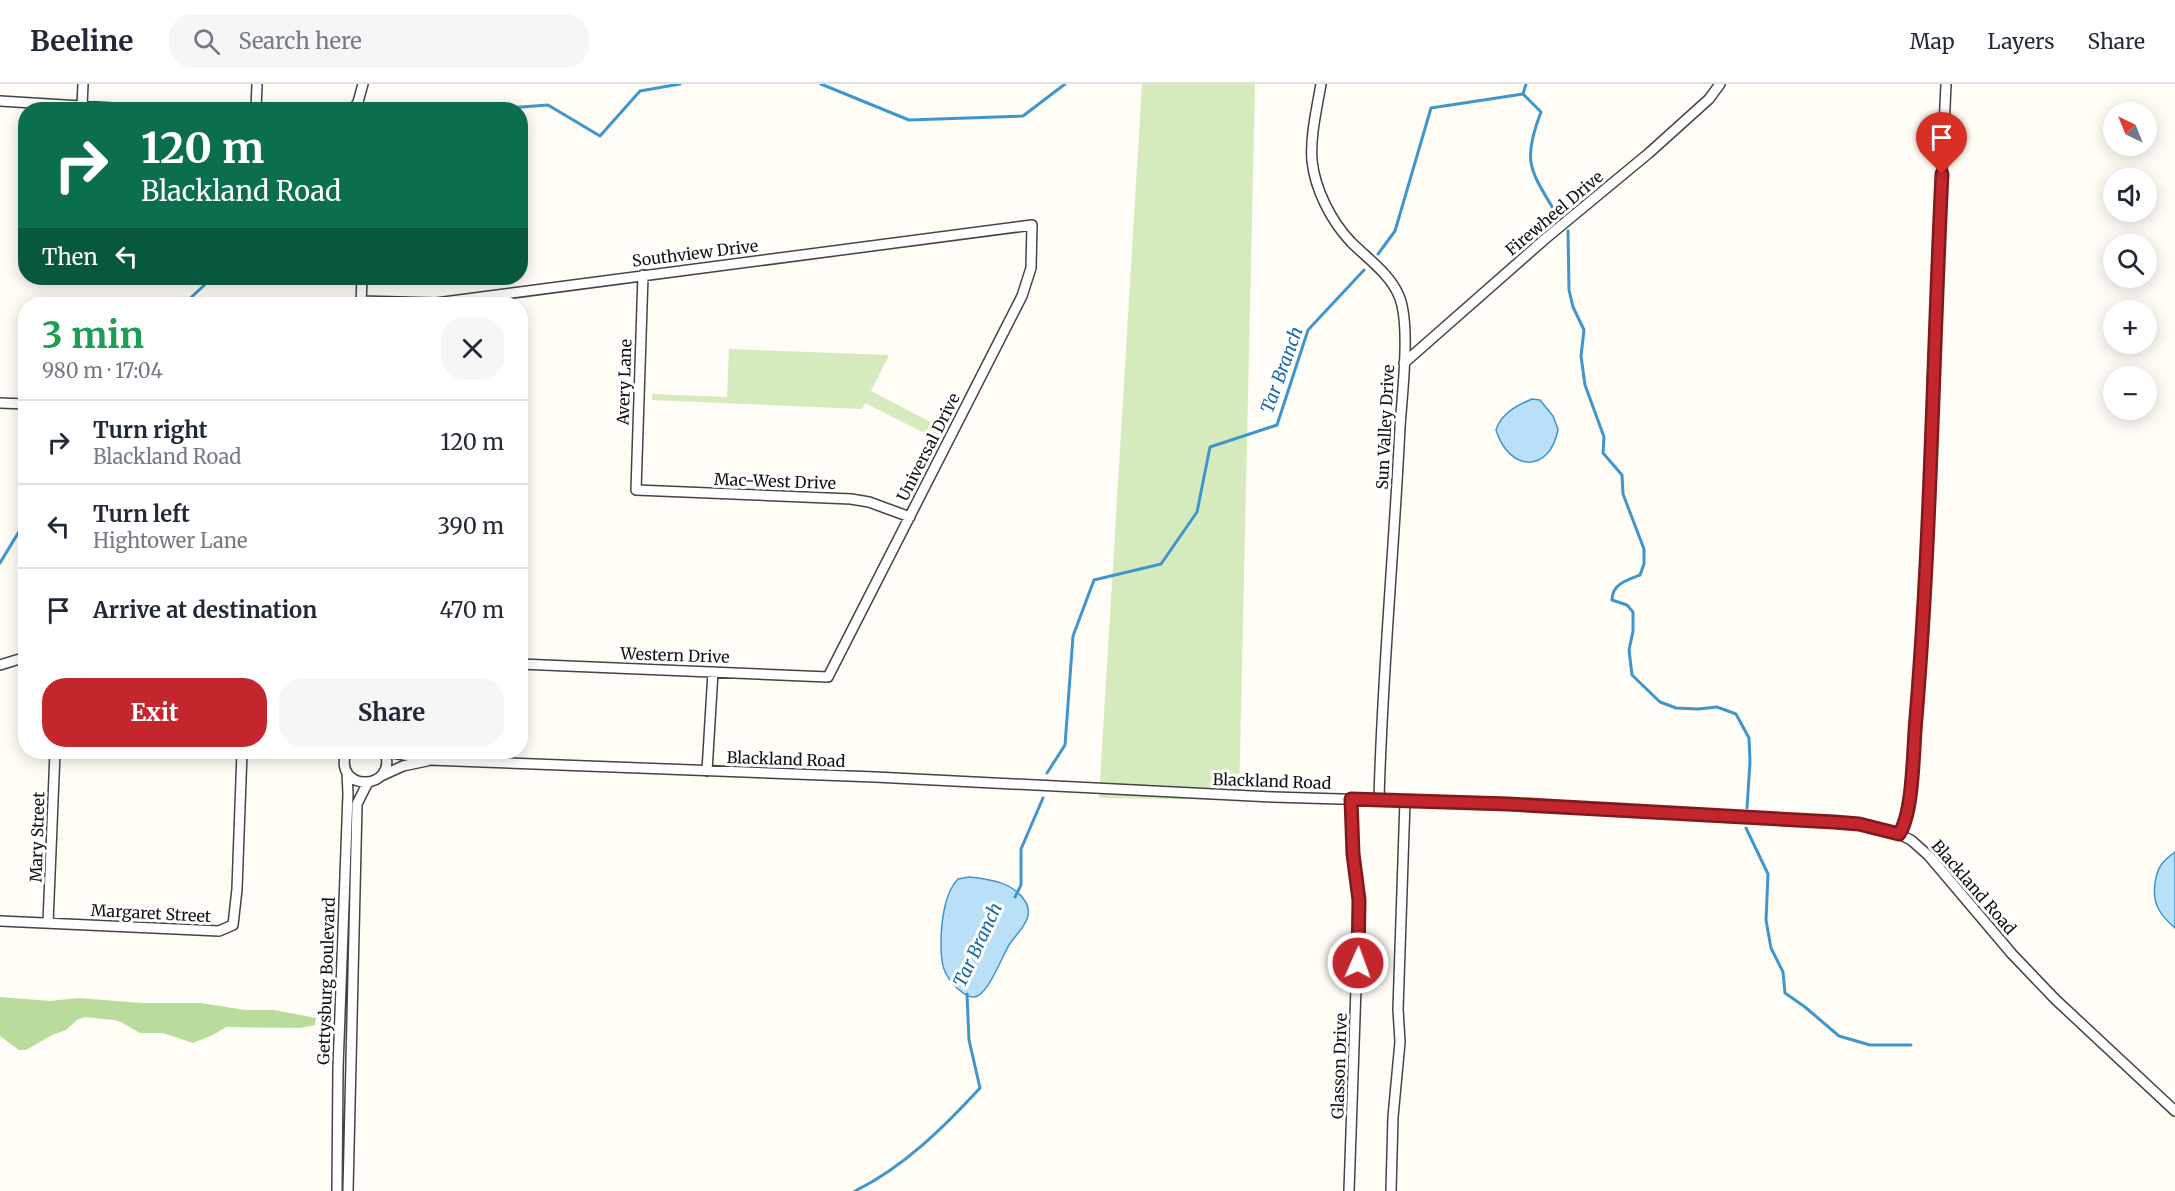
<!DOCTYPE html>
<meta charset="utf-8">
<style>
body{margin:0;font-family:Merriweather,serif;background:#f6f6f7;color:#1f2937;height:100vh;display:flex;flex-direction:column;font-size:22px;white-space:nowrap}
*{box-sizing:border-box;margin:0}
p{font-size:20px;color:#747a83}
.icon{flex:none;width:33px;height:33px;fill:none;stroke:currentColor;stroke-width:2;stroke-linecap:round;stroke-linejoin:round}
.map{position:relative;flex:1;overflow:hidden}
.details{position:absolute;left:18px;top:213px;width:510px;height:462px;display:flex;flex-direction:column;background:#fff;border-radius:24px;box-shadow:0 3px 15px #0003}
.details>*{flex:none}
.guide{position:absolute;left:18px;top:18px;width:510px;height:183px;border-radius:24px;box-shadow:0 3px 15px #0003;background:#0b6e4f;color:#fff;overflow:hidden}
.needle{width:39px;rotate:317deg}
.tools{position:absolute;left:2103px;top:18px;display:grid;gap:12px}
.tools a{display:grid;place-items:center;width:54px;height:54px;border-radius:50%;background:#fff;box-shadow:0 3px 15px #0003;font-size:30px}
.pin{position:absolute;display:grid;place-items:center;width:51px;height:51px;color:#fff;margin:-62px -26px;border-radius:50% 50% 50% 0;rotate:-45deg;box-shadow:0 0 6px #0007}
.pin .icon{rotate:45deg}
.me{position:absolute;width:66px;margin:-33px;rotate:2deg;stroke-linejoin:round;filter:drop-shadow(0 0 4px #0008)}
.turn{display:flex;align-items:center;gap:21px;height:126px;padding:0 24px;font-size:27px}
.turn .icon{width:78px;height:78px;stroke-width:2.5}
.turn b{display:block;font-size:42px;line-height:51px}
.then{display:flex;align-items:center;height:57px;padding:0 24px;background:#0003;gap:12px;font-size:22px}
.round{display:grid;place-items:center;flex:none;width:63px;height:63px;border-radius:24px;background:#f6f6f7}
.overview{display:flex;align-items:center;justify-content:space-between;height:102px;padding:0 24px}
h1{font-size:36px;font-weight:700;line-height:45px;color:#1e9e55}
.cta{display:flex;gap:12px;margin-top:auto;padding:12px 24px}
.cta a{flex:1;height:69px;border-radius:24px;background:#c4262e;color:#fff;font-size:24px;font-weight:700;line-height:69px;text-align:center}
.cta a+a{background:#f6f6f7;color:#1f2937}
ul{padding:0;list-style:none}
li{display:flex;align-items:center;gap:18px;height:84px;padding:0 24px;border-top:2px solid #e0e1e3}
li div{flex:1}
li b{display:block;font-size:22px}
li em{font-style:normal}
header{display:flex;align-items:center;gap:36px;box-sizing:border-box;height:84px;padding:0 30px;background:#fff;border-bottom:2px solid #e0e1e3}
header strong{font-size:28px}
nav{display:flex;gap:33px;margin-inline-start:auto;font-size:21px}
.search{width:420px;height:54px;background:#f6f6f7;display:flex;align-items:center;gap:15px;box-sizing:border-box;padding:0 21px;border-radius:24px;color:#747a83;font-size:22px}
.map>svg:first-child{display:block}
.green{fill:#d5ebbd}
.forest{fill:#b9dc9c}
.water{fill:#b9e0f7;stroke:#3f96cf;stroke-width:1.5}
.lines{fill:none;stroke-linecap:round;stroke-linejoin:round}
.stream{stroke:#3f96cf;stroke-width:3}
.minor-casing{stroke:#444;stroke-width:12}
.minor{stroke:#fff;stroke-width:9}
.route-casing{stroke:#7f191e;stroke-width:15}
.route{stroke:#c4262e;stroke-width:10}
.labels{text-anchor:middle;stroke-width:6;stroke-linejoin:round;paint-order:stroke}
.street-label{font-size:16px;fill:#111;stroke:#fff}
.water-label{font-size:18px;font-style:italic;fill:#1768a6;stroke:#fff}
</style>
<header>
<strong>Beeline</strong>
<div class="search"><svg class="icon" aria-label="search" viewBox="0 0 24 24"><circle cx="10" cy="10" r="6"/><path d="M15 15l6 6"/></svg>Search here</div>
<nav><a>Map</a><a>Layers</a><a>Share</a></nav>
</header>
<div class="map">
<svg width="2175" height="1107" viewBox="0 0 2175 1107">
<rect width="100%" height="100%" fill="#fffdf5"/>
<path class="green" d="M1142,0H1255L1239,716L1099,714Z
M729,265L889,271L871,307L942,344L936,355L865,319L862,325L652,316V310L727,313Z"/>
<path class="forest" d="M0,913L50,917L78,914L142,919H201L245,926H274L316,934L315,941L300,944L226,943L213,951L193,959L163,949H140L121,938L114,936L84,933L77,936L66,946L52,951L26,966H19L0,952Z"/>
<path class="water" d="M1532,315L1540,316L1553,332L1558,345C1550,390 1509,388 1496,346C1501,329 1518,321 1532,315Z
M2175,768V844C2160,831 2152,820 2155,799C2157,784 2162,777 2175,768Z
M969,793C989,795 1013,798 1025,817C1029,822 1029,830 1027,835C1023,845 1015,852 1009,861C1002,872 988,912 974,913C967,914 962,908 958,905C943,891 941,880 941,860C941,840 944,809 958,795Z"/>
<g class="lines">
<path class="stream" d="M821,0L909,36L1023,32L1065,0
M1523,10L1541,28C1521,79 1531,87 1557,131
M481,26L548,21L600,52L640,7L680,0
M1568,147L1569,206L1573,223L1584,246L1581,272L1585,301L1604,353L1603,369L1622,391L1623,410L1644,465V480L1640,491C1627,496 1612,500 1612,516L1627,521L1633,528V547L1629,566L1632,591L1660,618L1676,624L1698,625L1717,623L1736,630L1749,654L1750,678L1747,724
M1378,170L1395,147L1431,24L1523,10L1526,0
M184,220L212,194
M0,479L26,436
M1047,689L1065,661L1073,552L1094,496L1161,480L1197,428L1210,363L1277,341L1308,246L1364,186
M1746,744L1768,790L1766,836L1771,864L1783,888L1785,909L1805,923L1839,952L1870,961H1911
M1015,813L1021,801V765L1043,714
M855,1107C904,1083 944,1043 980,1004L969,956L967,910"/>
<defs>
<path id="minor" d="M1321,0C1317,24 1310,52 1312,77C1315,105 1331,137 1351,158C1367,174 1390,190 1399,212C1411,240 1402,311 1400,343C1394,468 1382,592 1379,716
M0,17L145,26
M82,22L83,0
M256,26L257,0
M353,26L358,18L363,0
M643,191L636,406L851,415L869,418L910,433
M361,217L436,219L1032,141L1031,184L1022,212L828,593L520,580
M361,220L362,194
M1404,279L1545,155L1649,69L1709,15L1720,0
M0,319L26,320
M0,581L26,573
M346,668C333,709 398,707 385,668
M388,668L430,676L875,693L1273,713L1508,720L1859,740L1899,750L1911,756L1929,772L2012,870L2055,915L2175,1027
M707,687L713,588
M381,692L403,682L427,677
M1899,750L1905,741L1910,706L1920,581L1932,349V309L1946,0
M0,837L219,847L233,841L237,805L242,668
M48,839L55,668
M337,1107L338,984L348,710L347,688
M348,1107L357,720L368,698
M1349,1107L1359,816L1353,770L1351,715
M1391,1107L1393,1033L1400,958L1398,925L1405,717"/>
</defs>
<use href="#minor" class="minor-casing"/>
<use href="#minor" class="minor"/>
</g>
<g class="lines">
<defs>
<path id="route" d="M1358,879L1359,816L1353,770L1351,715L1508,720L1834,738L1859,740L1899,750C1914,728 1913,663 1916,634C1931,453 1933,271 1942,90"/>
</defs>
<use href="#route" class="route-casing"/>
<use href="#route" class="route"/>
</g>
<g class="labels">
<g class="street-label">
<text transform="translate(1554 129) rotate(-40)" y="6">Firewheel Drive</text>
<text transform="translate(695 169) rotate(-7)" y="6">Southview Drive</text>
<text transform="translate(624 298) rotate(-88)" y="6">Avery Lane</text>
<text transform="translate(1385 343) rotate(-87)" y="6">Sun Valley Drive</text>
<text transform="translate(928 363) rotate(-63)" y="6">Universal Drive</text>
<text transform="translate(775 397) rotate(2)" y="6">Mac-West Drive</text>
<text transform="translate(675 571) rotate(2)" y="6">Western Drive</text>
<text transform="translate(786 675) rotate(2)" y="6">Blackland Road</text>
<text transform="translate(1272 697) rotate(2)" y="6">Blackland Road</text>
<text transform="translate(37 753) rotate(-88)" y="6">Mary Street</text>
<text transform="translate(1974 803) rotate(49)" y="6">Blackland Road</text>
<text transform="translate(151 829) rotate(3)" y="6">Margaret Street</text>
<text transform="translate(326 897) rotate(-88)" y="6">Gettysburg Boulevard</text>
<text transform="translate(1339 982) rotate(-88)" y="6">Glasson Drive</text>
</g>
<g class="water-label">
<text transform="translate(1282 286) rotate(-70)" y="6">Tar Branch</text>
<text transform="translate(978 861) rotate(-65)" y="6">Tar Branch</text>
</g>
</g>
</svg>
<div class="tools">
<a><svg class="needle" viewBox="-14 -14 28 28"><path d="M0-13l5 13h-10z" fill="#e53935"/><path d="M0 13l5-13h-10z" fill="#747a83"/></svg></a>
<a><svg class="icon" aria-label="sound" viewBox="0 0 24 24"><path d="M4 9h4l5-4v14l-5-4H4zM17 9q2 3 0 6"/></svg></a>
<a><svg class="icon" aria-label="search" viewBox="0 0 24 24"><circle cx="10" cy="10" r="6"/><path d="M15 15l6 6"/></svg></a>
<a>+</a>
<a>−</a>
</div>
<div class="pin" style="left:1942px;top:90px;background:#d93025"><svg class="icon" aria-label="arrive" viewBox="0 0 24 24"><path d="M6 21V4h12l-3 4 3 4H6"/></svg></div>
<svg class="me" style="left:1358px;top:879px" viewBox="-20 -20 40 40"><circle r="17" fill="#c4262e" stroke="#fff" stroke-width="3"/><path d="M0-11L8 9 0 5-8 9z" fill="#fff"/></svg>
<div class="guide">
<div class="turn"><svg class="icon" aria-label="right" viewBox="0 0 24 24"><path d="M7 20v-9h11M14 6l5 5-5 5"/></svg><div><b>120 m</b>Blackland Road</div></div>
<div class="then">Then<svg class="icon" aria-label="left" viewBox="0 0 24 24"><path d="M17 20v-9H6M10 6l-5 5 5 5"/></svg></div>
</div>
<section class="details">
<div class="overview"><div><h1>3 min</h1><p>980 m · 17:04</p></div><a class="round"><svg class="icon" aria-label="close" viewBox="0 0 24 24"><path d="M6 6l12 12M18 6L6 18"/></svg></a></div>
<ul>
<li><svg class="icon" aria-label="right" viewBox="0 0 24 24"><path d="M7 20v-9h11M14 6l5 5-5 5"/></svg><div><b>Turn right</b><p>Blackland Road</p></div><em>120 m</em></li>
<li><svg class="icon" aria-label="left" viewBox="0 0 24 24"><path d="M17 20v-9H6M10 6l-5 5 5 5"/></svg><div><b>Turn left</b><p>Hightower Lane</p></div><em>390 m</em></li>
<li><svg class="icon" aria-label="arrive" viewBox="0 0 24 24"><path d="M6 21V4h12l-3 4 3 4H6"/></svg><div><b>Arrive at destination</b></div><em>470 m</em></li>
</ul>
<div class="cta"><a>Exit</a><a>Share</a></div>
</section>
</div>
